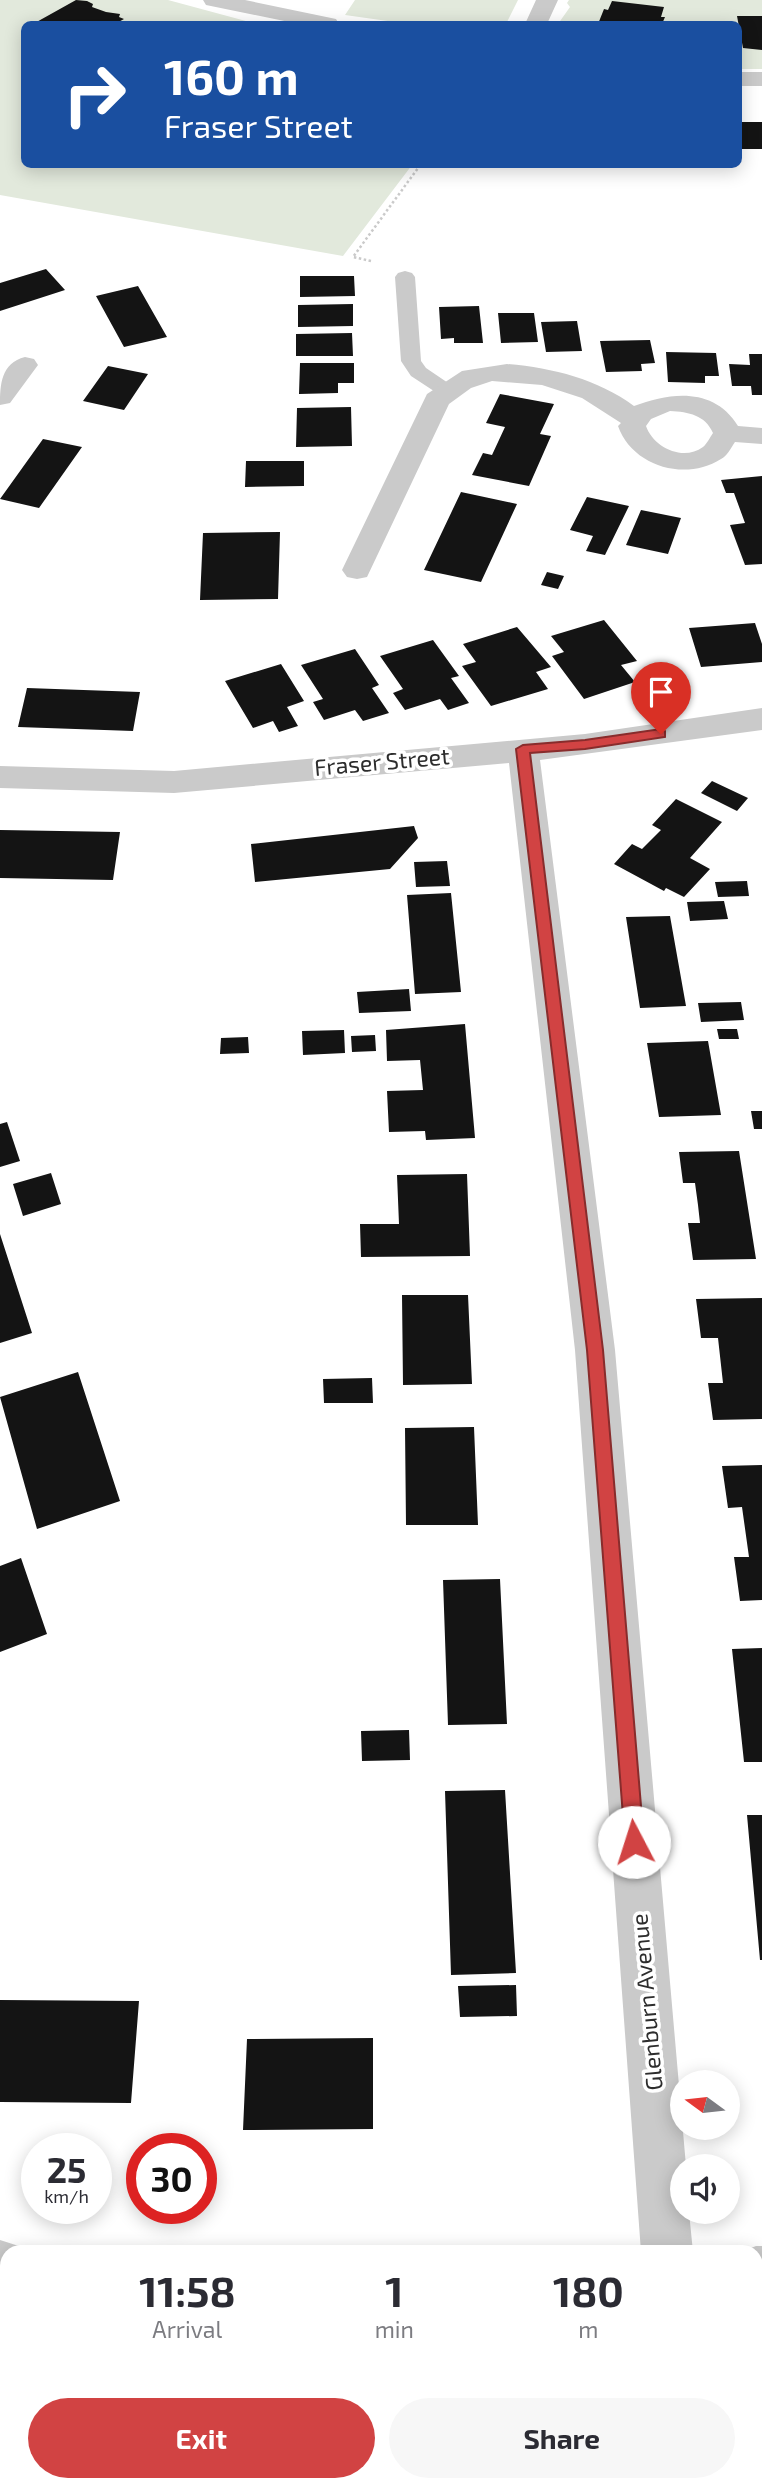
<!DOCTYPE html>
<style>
body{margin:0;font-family:"Exo 2",sans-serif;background:#f7f7f7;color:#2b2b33;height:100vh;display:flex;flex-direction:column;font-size:26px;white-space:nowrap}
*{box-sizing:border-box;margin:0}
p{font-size:23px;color:#7c7c81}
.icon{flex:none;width:38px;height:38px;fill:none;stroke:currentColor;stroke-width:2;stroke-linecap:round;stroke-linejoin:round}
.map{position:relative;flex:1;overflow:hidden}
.side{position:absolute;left:0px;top:2245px;width:763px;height:247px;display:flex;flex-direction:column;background:#fff;border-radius:21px 21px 0 0;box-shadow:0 4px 18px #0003}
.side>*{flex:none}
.top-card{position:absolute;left:21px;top:21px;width:721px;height:147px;border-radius:10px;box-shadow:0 4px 18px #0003;background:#1a4fa0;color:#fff;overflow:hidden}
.needle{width:46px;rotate:285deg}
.buttons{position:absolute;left:670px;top:2070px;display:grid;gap:14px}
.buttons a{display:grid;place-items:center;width:70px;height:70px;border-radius:50%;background:#fff;box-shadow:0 4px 18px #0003;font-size:35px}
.speed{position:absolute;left:21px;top:2133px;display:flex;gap:14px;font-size:35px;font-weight:700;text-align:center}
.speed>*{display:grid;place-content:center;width:91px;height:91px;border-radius:50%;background:#fff;box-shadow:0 4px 18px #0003;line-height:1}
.speed small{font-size:18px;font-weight:400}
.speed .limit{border:10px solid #d22;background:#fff;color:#111}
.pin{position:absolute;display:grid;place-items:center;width:60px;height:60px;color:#fff;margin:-72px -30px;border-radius:50% 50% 50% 0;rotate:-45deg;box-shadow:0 0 7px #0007}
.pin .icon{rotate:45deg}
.me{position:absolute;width:77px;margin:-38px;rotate:355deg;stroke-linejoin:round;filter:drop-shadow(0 0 5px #0008)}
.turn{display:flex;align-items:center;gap:24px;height:147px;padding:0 28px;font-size:32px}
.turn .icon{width:91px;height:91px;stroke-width:2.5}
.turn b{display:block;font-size:49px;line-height:60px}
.eta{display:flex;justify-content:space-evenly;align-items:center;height:119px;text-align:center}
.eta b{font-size:42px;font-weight:700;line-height:49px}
.button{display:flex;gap:14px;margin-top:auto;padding:14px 28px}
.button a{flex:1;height:80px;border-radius:42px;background:#d14343;color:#fff;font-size:28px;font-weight:700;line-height:80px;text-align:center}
.button a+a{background:#f7f7f7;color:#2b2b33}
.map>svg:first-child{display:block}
.green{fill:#e2e9dc}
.building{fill:#141414}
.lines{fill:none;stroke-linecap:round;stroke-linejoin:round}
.path{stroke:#cacaca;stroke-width:2.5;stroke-dasharray:2.5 2.5;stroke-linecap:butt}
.lane{fill:#cacaca;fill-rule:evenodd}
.street{fill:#cacaca;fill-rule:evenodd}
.route{fill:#d14343;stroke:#882c2c;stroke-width:2}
.labels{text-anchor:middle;stroke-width:7;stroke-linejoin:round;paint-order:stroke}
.street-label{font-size:23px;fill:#2d2d2d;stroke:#fff}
</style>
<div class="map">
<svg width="762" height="2491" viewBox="0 0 762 2491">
<rect width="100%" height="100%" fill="#fff"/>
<path class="green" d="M0,0H168L257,24H24V164L412,165L343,256L0,195Z
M355,0H518L506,24H409L345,15Z
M569,0H762V69H739L738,24H558L570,7L567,3Z"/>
<path class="building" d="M76,0L87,1L93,4L92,7L106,12L120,14L119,17L124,19L115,24H33Z
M612,1L664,7L661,17H665L662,24H598L604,9L608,10Z
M737,16H762V50L743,48Z
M738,122H762V149H738Z
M46,269L65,290L0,311V283Z
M300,276H354L355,296L300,297Z
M138,286L167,337L124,347L96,296Z
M353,304V326L298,327V305Z
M479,306L483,343H454V338L441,339L439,307Z
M498,313H534L538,342L501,343Z
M577,321L582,351L546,352L541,322Z
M352,333L353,356H296V334Z
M650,340L655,363L641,364L642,371L606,372L600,341Z
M666,352L716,353L719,376H705V383L668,382Z
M749,354H762V395H752L751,386H732L729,364L750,365Z
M300,363H354V383H338V393L299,394Z
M108,366L148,374L124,410L83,401Z
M500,394L554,404L540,434L551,436L529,486L472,475L483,453L492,455L505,427L486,423Z
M351,407L352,446L296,447L297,408Z
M43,439L82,447L39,508L0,499Z
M246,461H304V486L245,487Z
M762,476V564L745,565L730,525L745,523L734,493H726L721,480Z
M461,492L517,504L481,582L424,570Z
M587,497L629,506L605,555L586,551L593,536L570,530Z
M641,510L681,518L668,554L626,545Z
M280,532L278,599L200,600L203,533Z
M547,572L564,576L558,589L541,585Z
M604,620L637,661L621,665L635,682L584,699L552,656L564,652L551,636Z
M755,623L762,644V662L701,667L689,628Z
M517,627L551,667L536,672L548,689L491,706L462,666L476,662L463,644Z
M433,640L459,676L451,678L469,703L448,710L440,699L405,710L393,693L403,689L380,656Z
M355,649L379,685L372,688L389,713L363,721L355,710L324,720L313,702L323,699L301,665Z
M281,664L304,701L287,707L298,726L279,732L273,721L253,728L225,681Z
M27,688L140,692L133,731L18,727Z
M712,781L748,798L737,811L701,793Z
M676,799L722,822L690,858L710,869L684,897L666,888L664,891L614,864L632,844L642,849L661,830L652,825Z
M414,826L418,838L390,869L255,882L251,844Z
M0,830L120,832L113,880L0,878Z
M447,861L450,886L416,887L414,862Z
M747,881L749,896L718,897L715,882Z
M451,893L461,992L415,994L407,895Z
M724,901L728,919L690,921L687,902Z
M670,916L686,1006L640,1008L626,917Z
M409,989L411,1011L359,1013L357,992Z
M741,1002L744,1020L701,1022L698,1003Z
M465,1024L475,1138L426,1140L425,1131L389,1132L387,1091L423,1090L420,1060L387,1061L386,1030Z
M717,1029H737L739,1039H719Z
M344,1030L345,1053L303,1055L302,1031Z
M375,1035L376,1051L352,1052L351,1036Z
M248,1037L249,1053L220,1054L221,1038Z
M708,1041L721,1115L659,1117L647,1043Z
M751,1111H762V1129H754Z
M7,1122L20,1161L0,1167V1124Z
M739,1151L756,1259L693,1260L688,1223H700L698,1205L695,1183H683L679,1152Z
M51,1173L61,1204L23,1216L13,1184Z
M467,1174L470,1256L361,1257L360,1224H399L397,1175Z
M0,1234L32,1333L0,1343Z
M402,1295H468L472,1384L403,1385Z
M762,1298V1419L713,1420L708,1383H723L718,1338H701L696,1299Z
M78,1372L120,1501L37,1529L0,1397Z
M372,1378L373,1403H324L323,1379Z
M474,1427L478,1525H406L405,1428Z
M762,1465V1600L740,1601L734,1557H749L742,1507L728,1508L722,1466Z
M21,1558L47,1634L0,1652V1566Z
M500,1579L507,1724L448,1725L443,1580Z
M762,1648V1762H744L732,1649Z
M409,1730L410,1760L362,1761L361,1731Z
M505,1790L516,1973L451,1975L445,1791Z
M747,1815H762V1960H760Z
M516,1985L517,2016L460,2017L458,1986Z
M0,2000L139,2001L131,2103L0,2102Z
M373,2038V2129L243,2130L247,2039Z
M0,2445H7V2485H149L148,2491H0Z
M209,2485H404L403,2491H209Z"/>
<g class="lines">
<path class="path" d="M371,261L353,257L421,164"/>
<path class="lane" d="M405,271L412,273L415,277L421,361L426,368L454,387L457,391L454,395H440L411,376L401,361L395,277L398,273Z"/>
<path class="street" d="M203,0H245L336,19L339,24H299L206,5Z
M536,0H558L547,24H525Z
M738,72H762V86H738Z
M25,357L34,359L38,365L10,403L0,405C0,385 1,363 25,357Z
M507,364C553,368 597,379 634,406C671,392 714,387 738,426L762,428V444L735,442C731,448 727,456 721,459C685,482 632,466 618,426L621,423L582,398L542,385L492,381L471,388L449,404L367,577L357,579L347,577L342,570L427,394L462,371ZM670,411C689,412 705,415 713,433C710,437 707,444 703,447C683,462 653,447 646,426L651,419Z
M762,708V730L540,760L615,1350L686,2166H682V2212H689L693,2252H641L575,1350L509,763L174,793L0,788V766L174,771L585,734Z
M0,2240L25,2248L27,2252H7V2292H0Z
M756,2246H762V2298H756V2252H741Z
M657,2485H711L713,2491H657Z"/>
</g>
<path class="route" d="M661,729L665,731V737L585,749L530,753L603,1350L644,1842L641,1849L634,1852L628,1849L625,1842L587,1350L516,749L523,745L585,740Z"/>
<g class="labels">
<g class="street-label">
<text transform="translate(382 762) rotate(-5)" y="8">Fraser Street</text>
<text transform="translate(647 2002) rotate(-95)" y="8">Glenburn Avenue</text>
</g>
</g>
</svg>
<div class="buttons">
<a><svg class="needle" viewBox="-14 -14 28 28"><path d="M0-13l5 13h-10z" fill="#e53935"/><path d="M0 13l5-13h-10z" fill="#7c7c81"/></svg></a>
<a><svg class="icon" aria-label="sound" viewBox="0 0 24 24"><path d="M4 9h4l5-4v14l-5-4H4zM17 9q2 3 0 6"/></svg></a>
</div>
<div class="speed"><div>25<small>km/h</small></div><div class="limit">30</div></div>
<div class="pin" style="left:661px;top:734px;background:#d93025"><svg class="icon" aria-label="arrive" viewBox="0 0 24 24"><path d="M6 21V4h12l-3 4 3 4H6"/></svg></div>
<svg class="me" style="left:634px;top:1842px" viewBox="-20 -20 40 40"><circle r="19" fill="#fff"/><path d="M0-13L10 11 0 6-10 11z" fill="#d14343"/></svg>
<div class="top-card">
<div class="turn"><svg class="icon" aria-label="right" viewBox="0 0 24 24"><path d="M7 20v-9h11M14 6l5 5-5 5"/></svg><div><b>160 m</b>Fraser Street</div></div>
</div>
<section class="side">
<div class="eta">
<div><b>11:58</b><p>Arrival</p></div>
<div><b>1</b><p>min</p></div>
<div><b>180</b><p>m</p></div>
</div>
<div class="button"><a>Exit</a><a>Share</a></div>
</section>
</div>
